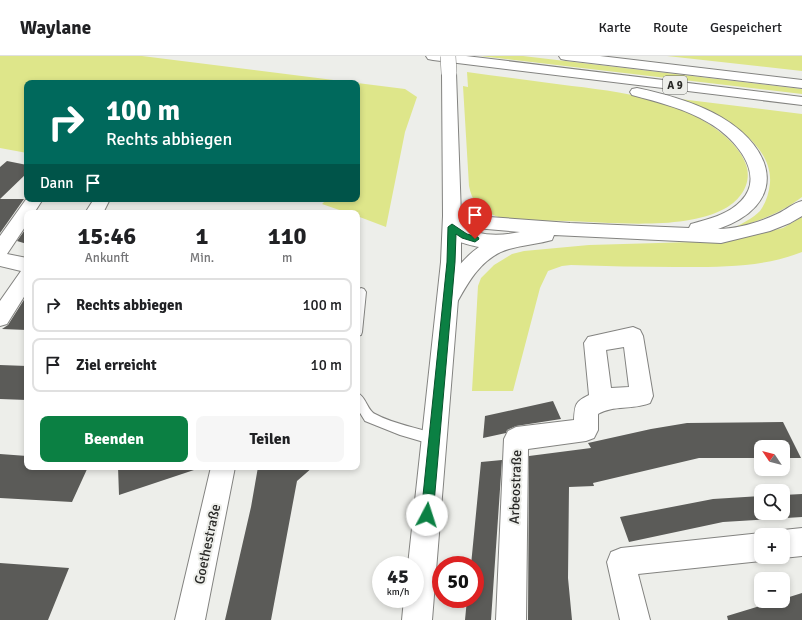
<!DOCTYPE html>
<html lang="de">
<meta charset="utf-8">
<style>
body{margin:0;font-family:Signika,sans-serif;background:#f6f6f6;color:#202124;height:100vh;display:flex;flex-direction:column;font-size:15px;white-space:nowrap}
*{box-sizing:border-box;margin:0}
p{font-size:13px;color:#757577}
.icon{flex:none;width:22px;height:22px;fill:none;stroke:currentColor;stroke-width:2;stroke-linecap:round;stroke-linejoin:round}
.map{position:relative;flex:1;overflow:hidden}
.drawer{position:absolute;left:24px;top:154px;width:336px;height:260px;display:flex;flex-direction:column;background:#fff;border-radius:8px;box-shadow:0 2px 6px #0003}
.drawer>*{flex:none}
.hud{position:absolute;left:24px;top:24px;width:336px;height:122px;border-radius:8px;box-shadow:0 2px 6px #0003;background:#00695c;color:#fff;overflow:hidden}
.needle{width:26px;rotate:305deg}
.buttons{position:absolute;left:754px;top:384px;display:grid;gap:8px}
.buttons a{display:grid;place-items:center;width:36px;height:36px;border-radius:8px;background:#fff;box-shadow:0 2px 6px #0003;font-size:20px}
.speed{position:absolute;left:372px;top:500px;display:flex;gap:8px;font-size:20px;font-weight:700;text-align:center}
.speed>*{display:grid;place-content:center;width:52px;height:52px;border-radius:50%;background:#fff;box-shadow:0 2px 6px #0003;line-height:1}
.speed small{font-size:10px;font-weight:400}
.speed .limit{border:6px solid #d22;background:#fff;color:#111}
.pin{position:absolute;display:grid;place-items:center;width:34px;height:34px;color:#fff;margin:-41px -17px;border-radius:50% 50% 50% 0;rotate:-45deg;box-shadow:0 0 4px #0007}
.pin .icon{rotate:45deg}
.me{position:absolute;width:44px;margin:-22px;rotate:5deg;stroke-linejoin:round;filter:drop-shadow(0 0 3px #0008)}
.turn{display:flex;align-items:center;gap:14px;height:84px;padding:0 16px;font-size:18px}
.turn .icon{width:52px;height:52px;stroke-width:2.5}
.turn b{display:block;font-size:28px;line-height:34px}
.then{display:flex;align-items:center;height:38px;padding:0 16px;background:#0003;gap:8px;font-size:15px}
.eta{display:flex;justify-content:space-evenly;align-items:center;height:68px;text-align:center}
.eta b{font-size:24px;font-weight:800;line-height:28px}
.action{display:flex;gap:8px;margin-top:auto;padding:8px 16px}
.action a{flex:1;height:46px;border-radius:8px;background:#0b8043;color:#fff;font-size:16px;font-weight:800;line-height:46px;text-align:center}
.action a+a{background:#f6f6f6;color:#202124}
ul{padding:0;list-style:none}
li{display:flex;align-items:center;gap:12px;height:54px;margin:0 8px 6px;padding:0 8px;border:2px solid #e0e0e0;border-radius:8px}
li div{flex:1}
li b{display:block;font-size:15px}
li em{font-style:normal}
header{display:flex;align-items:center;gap:24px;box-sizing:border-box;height:56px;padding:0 20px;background:#fff;border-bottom:1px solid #e0e0e0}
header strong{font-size:19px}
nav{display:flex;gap:22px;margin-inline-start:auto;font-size:14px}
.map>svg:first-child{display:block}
.green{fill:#dee68a}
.building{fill:#5b5b58}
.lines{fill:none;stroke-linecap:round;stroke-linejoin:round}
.lane-casing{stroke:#838380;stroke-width:2}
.street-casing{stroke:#838380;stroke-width:2}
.secondary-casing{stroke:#838380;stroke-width:2}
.highway-casing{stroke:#838380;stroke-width:2}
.lane{fill:#fff;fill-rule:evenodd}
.street{fill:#fff;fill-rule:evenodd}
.secondary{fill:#fff;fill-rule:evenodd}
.highway{fill:#fff;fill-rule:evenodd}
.secondary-bridge-casing{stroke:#838380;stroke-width:16;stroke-linecap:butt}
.secondary-bridge{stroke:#fff;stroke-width:15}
.route{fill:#0b8043;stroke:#07532c}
.labels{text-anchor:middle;stroke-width:4;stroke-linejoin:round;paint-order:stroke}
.shield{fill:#edeeea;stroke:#646562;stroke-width:1}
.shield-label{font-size:11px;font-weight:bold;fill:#2a2a28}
.near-street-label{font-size:14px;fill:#2a2a28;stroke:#edeeea}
</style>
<header>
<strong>Waylane</strong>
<nav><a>Karte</a><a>Route</a><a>Gespeichert</a></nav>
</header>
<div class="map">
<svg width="802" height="564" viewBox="0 0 802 564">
<rect width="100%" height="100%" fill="#edeeea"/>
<path class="green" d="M0,0H142L405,33L417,41L405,76L386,171L357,160V157H348L322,148L327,143H357V27H27V97L0,92Z
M480,0H523L802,33V38Z
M667,0H802V15Z
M467,16C494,20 522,23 549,27C609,35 679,39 726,81C735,89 744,100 747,112C751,130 739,145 724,153C683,175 609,166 563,165C540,164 512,168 491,158C477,152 472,144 469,130L463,30L468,31Z
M680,43L802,58V141C781,157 759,165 734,172C743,167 753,162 760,155C766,147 769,137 770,127C773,83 713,56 680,43Z
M802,161V196C762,212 717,211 675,211C641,211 606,210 571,209L562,210L548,215L540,232L513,335H472L478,230L481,222L494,209L512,198L524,195L589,189L727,185L783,172Z"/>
<path class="building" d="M7,105L27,109V117L0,143V111Z
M0,143H24L0,177Z
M27,171V188L17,185Z
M27,239V274L2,273L8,269Z
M0,309L27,310V344L0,343Z
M553,345L561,363L516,370L507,374L506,377L483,382L485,360Z
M783,366L801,402H783V391H761V402H699L593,427L594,430L569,431L568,522L572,564H528L529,400L591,392L588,387L651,373L687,367Z
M0,398L27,400V411H88L72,446L0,442Z
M502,404L491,564H465L467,543H475V509H471L481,406Z
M118,411H193L194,414L119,439Z
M258,411H313L297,425L271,564H225L251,451Z
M802,438V461L723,466L629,486L620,461L713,443L761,440V457H783V439Z
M0,507L69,512L48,564H0Z
M802,537V564H728L727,560L776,545H783V543Z"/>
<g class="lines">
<defs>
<path id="lane" d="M361,232L364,233L366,236L362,276L361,279L357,280V235Z
M357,337C366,340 367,354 375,358C395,369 417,371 438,379L440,383L438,387L434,389L400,379L365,365L357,352Z"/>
<path id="street" d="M27,142L43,143L34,157H27V168L7,198L27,202V236L7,268L0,270V245L21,215L0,210V180Z
M94,143H110L103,157H85Z
M633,271L640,274L643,280L653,340L650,347C633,354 613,349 598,358V374L594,382L586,385L528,393L526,564H496L504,383L508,375L516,371L574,364C575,348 575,346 589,339L584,287L588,281ZM624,291L629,331L611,332L606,294Z
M211,411H235L205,564H175Z
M802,472V500L783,502L782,501H783V479L773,478L783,474Z
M761,477L765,479H761V501H770L761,505L638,518L650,564H620L607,506L611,496L621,492Z"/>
<path id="secondary" d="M449,13L454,14L456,17L461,160V206L432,564H402L404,543H415V509H408L441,206L443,160L442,17L444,14Z"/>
<path id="highway" d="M426,0H466L802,41V49L433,4L428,3Z
M559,0H600L802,24V32L566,4L561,3Z
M637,32C665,38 695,46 721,61C777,94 788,149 718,173C737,173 760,166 777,158C786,154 793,147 802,145V160L790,167L770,175L721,187L554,179L552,184C538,188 523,189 509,193C481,201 467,228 454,252L447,254L440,252L437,246C447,225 459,205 479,191C464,188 451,185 443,171L445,166L449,165L446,164L443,160L446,156L452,154L475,160L570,167L689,172L691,168C708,163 728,159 741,145C767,118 734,81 709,67C686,53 658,46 632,39L630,36L632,33ZM462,169L475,172L520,176C501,180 478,181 462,169Z"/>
</defs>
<use href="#lane" class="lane-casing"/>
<use href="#street" class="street-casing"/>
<use href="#secondary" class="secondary-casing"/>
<use href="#highway" class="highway-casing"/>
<use href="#lane" class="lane"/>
<use href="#street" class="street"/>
<use href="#secondary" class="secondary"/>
<use href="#highway" class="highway"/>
<defs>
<path id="secondary-bridge" d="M448,0L449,17"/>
</defs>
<use href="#secondary-bridge" class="secondary-bridge-casing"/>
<use href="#secondary-bridge" class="secondary-bridge"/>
</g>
<path class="route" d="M452,168L467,178L478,181L479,183L475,186L462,182L456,178L455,206L433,459L431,463L427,465L423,463L421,459L447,206L448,171Z"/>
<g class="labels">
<rect class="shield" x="663" y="20" width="24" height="18" rx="3"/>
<g class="shield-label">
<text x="675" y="33">A 9</text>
</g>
<g class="near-street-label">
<text transform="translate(515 431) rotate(-88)" y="5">Arbeostraße</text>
<text transform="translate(207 488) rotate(-78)" y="5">Goethestraße</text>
</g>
</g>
</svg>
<div class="buttons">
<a><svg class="needle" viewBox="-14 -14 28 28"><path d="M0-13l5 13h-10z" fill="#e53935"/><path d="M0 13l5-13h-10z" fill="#757577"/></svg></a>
<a><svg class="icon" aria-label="search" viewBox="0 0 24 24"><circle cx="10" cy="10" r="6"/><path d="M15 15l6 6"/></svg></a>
<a>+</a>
<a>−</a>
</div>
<div class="speed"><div>45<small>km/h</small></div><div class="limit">50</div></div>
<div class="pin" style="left:475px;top:183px;background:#d93025"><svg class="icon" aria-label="arrive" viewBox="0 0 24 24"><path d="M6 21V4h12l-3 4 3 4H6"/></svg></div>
<svg class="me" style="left:427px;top:459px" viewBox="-20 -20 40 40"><circle r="19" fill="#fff"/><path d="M0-13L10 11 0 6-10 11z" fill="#0b8043"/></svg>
<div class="hud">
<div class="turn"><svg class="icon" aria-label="right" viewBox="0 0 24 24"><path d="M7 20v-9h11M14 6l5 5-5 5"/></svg><div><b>100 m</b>Rechts abbiegen</div></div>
<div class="then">Dann<svg class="icon" aria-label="arrive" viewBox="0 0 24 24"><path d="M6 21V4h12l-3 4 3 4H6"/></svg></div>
</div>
<section class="drawer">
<div class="eta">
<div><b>15:46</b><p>Ankunft</p></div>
<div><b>1</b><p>Min.</p></div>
<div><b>110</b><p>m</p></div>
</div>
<ul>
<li><svg class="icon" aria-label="right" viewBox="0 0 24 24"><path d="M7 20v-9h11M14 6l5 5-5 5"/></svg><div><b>Rechts abbiegen</b></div><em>100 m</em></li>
<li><svg class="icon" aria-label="arrive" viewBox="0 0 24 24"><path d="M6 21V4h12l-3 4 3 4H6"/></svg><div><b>Ziel erreicht</b></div><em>10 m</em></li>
</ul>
<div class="action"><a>Beenden</a><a>Teilen</a></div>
</section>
</div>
